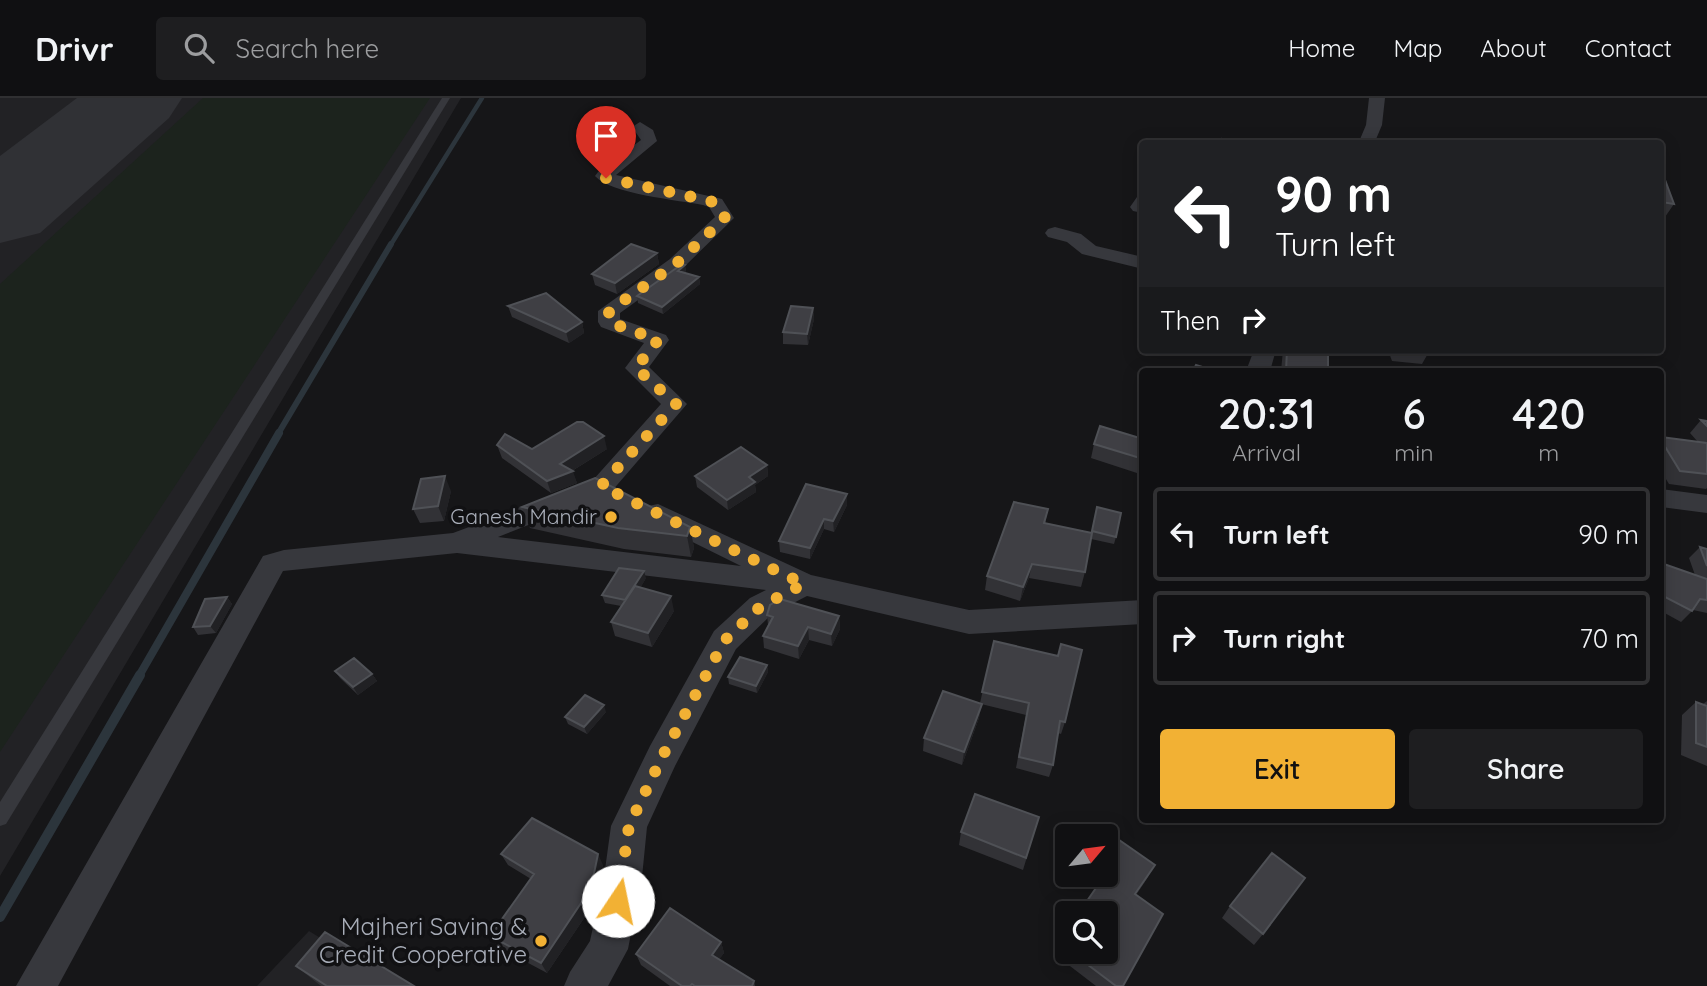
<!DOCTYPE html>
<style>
body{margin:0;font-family:Quicksand,sans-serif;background:#1e1e20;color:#f1f3f6;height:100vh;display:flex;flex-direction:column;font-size:26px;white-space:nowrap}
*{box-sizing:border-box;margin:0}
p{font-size:23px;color:#9c9d9f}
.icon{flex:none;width:38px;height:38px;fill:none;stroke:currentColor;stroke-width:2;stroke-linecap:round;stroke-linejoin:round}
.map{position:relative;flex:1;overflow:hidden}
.sheet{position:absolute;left:1139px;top:270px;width:525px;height:455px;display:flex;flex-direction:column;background:#101012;border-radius:7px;box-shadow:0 4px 18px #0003,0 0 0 2px #303032}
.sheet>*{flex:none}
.top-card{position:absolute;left:1139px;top:42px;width:525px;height:214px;border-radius:7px;box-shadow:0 4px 18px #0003,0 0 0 2px #303032;background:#202124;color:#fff;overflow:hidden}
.needle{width:46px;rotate:61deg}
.buttons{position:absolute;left:1055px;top:726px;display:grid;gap:14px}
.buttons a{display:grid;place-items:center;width:63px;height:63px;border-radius:7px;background:#101012;box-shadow:0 4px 18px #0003,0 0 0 2px #303032;font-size:35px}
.pin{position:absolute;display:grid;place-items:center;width:60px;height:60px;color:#fff;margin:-72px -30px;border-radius:50% 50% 50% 0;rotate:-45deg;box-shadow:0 0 7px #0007}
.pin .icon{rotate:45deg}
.me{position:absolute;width:77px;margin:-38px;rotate:11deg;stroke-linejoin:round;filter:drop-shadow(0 0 5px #0008)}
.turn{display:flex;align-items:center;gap:24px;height:147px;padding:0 21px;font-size:32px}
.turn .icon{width:91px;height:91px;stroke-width:2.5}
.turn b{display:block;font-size:49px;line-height:60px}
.then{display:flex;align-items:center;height:66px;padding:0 21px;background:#0003;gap:14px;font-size:26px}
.eta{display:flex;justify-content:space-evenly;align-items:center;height:119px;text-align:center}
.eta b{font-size:42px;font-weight:600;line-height:49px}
.action{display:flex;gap:14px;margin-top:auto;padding:14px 21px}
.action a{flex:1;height:80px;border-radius:7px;background:#f2b134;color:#111;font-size:28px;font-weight:600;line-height:80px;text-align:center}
.action a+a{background:#1e1e20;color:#f1f3f6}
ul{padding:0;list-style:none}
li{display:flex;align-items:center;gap:21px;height:94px;margin:0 14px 10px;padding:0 7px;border:4px solid #303032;border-radius:7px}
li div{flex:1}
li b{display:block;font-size:26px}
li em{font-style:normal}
header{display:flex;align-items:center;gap:42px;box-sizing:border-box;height:98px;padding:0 35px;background:#101012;border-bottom:2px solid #303032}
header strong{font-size:33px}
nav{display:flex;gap:38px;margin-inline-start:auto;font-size:24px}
.search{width:490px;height:63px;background:#1e1e20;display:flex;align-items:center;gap:18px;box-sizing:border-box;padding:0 24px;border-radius:7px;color:#9c9d9f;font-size:26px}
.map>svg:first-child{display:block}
.built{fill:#222225}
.green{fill:#1c231d}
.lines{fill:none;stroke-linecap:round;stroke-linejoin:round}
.stream-far3{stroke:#2c353c;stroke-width:4.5}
.stream-far2{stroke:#2c353c;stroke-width:6}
.stream-far1{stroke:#2c353c;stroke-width:8}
.stream{stroke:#2c353c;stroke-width:10}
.runway{fill:#303135;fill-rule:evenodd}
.service{fill:#37383d;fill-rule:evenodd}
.minor{fill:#37383d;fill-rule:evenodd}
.wall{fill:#323236}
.shaded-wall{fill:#212124}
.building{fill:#3f3f44;stroke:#4f5156;stroke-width:2}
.route{stroke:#f2b134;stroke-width:12;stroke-dasharray:0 21.6}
.poi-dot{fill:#f2b134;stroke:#111113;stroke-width:2.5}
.labels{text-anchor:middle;stroke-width:7;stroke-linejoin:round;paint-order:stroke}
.poi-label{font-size:21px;fill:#a8adb8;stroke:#111113;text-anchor:end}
.near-poi-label{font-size:24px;fill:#a8adb8;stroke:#111113;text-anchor:end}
</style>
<header>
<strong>Drivr</strong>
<div class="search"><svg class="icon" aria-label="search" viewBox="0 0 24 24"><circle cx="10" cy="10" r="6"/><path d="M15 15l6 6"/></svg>Search here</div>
<nav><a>Home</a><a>Map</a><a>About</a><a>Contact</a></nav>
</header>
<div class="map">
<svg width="1707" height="888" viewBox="0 0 1707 888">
<rect width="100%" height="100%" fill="#161618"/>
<path class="built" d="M0,0H461L0,778Z
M309,833L399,888H257Z"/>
<path class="green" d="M203,0H430L0,654V186Z"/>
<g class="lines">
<path class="stream-far3" d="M390,148L482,0"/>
<path class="stream-far2" d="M278,336L391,146"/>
<path class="stream-far1" d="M139,578L279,335"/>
<path class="stream" d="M0,819L140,577"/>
<path class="runway" d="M77,0H182L169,20L40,135L0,145V58Z"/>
<path class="service" d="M442,0H450L6,726L0,728V704Z"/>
<path class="minor" d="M1369,0H1385L1382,27L1374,46H1358L1366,27Z
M640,24L653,32L657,43L616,77L722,101L734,120L684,169L620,215V221L666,237L669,242L649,269L687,306L611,394L602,397L593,394L589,388L593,382L661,306L625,270L644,245L601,229L598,224V213L670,161L715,119L709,109L703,107C678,102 611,96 595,78L598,74L641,42L632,29Z
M1143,98V115L1133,113L1130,109L1137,99Z
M1055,129L1081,136L1096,148L1143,159V171L1082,156L1067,144L1048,139L1045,135L1048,131Z
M1254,252H1276L1270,273H1246Z
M1661,391L1707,397V415L1661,409Z
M560,395L569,397L573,404L569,411L498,439L741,468L648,422L644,415L648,408L658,406L811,477L969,512L1143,502V526L969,536L807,498L772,516L736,551L675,668L647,729L642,779L628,851L608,888H564L570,874L590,843L604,779L611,728L650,648L714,533L750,500L766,492L457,455L283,473L58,888H16L263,458L284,452L453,435Z"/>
</g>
<path class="wall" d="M1661,71L1674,106L1665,119L1661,118Z
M657,155L659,166L617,196L595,187L592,176Z
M685,167L686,174L685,175L699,179L700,186L663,216L638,205L637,198Z
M508,208L582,224L584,235L569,245L512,219Z
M813,210L814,221L808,247L783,246V234Z
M1283,252H1328V273H1281Z
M1388,252H1430L1422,266L1392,263Z
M1701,322L1707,323V390L1706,391L1669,386L1661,373V339L1698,344L1690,335Z
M1143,341V377L1091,360L1094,346Z
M497,347L532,351H607L572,373L577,385L551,395L502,360Z
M767,367L768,378L755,387L756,394L728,412L697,389L695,378Z
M451,393L444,423L420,425L413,411Z
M847,396V407L834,434L824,431L810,461L780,454L779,443Z
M522,409L690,429L694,450L691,459L624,451L530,430Z
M1097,409L1116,439L1114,446L1091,441L1085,474L1081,489L1029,480L1020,503L985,492L987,478L1048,411L1045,426L1091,435Z
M1143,448V485H1142L1139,459Z
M1700,449L1707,451V515L1693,512L1681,524L1661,513V465L1695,477L1689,460Z
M646,480L640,490L674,513L652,549L615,538L611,524L621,508L605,505L602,497Z
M227,499L232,506L216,535L198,537L193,529Z
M767,517L839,518L840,531L832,548L809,542L799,561L764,550L763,538L768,527Z
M994,543L1065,624L1061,636L1058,635L1053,667L1049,679L1016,670L1026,617L981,606L979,620L962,667L923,653L924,640L980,605Z
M767,567L768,574L757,595L729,586L728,579Z
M335,573L372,576L377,583L358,597L340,580Z
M1707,603V668L1681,657L1682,617L1696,604L1703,606Z
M606,614L587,636L568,626L565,619Z
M1039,719L1023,772L959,747L961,734Z
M1106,738L1148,779L1136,797L1123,888H1096L1053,855L1058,844L1068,830V854H1106L1100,783L1092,777H1106Z
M501,756L603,767L597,801L547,875L498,849L490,838L531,781L508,767Z
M1230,808L1263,836L1254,847L1222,820Z
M721,844L724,855L719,861L754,883L755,888H670L641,867L636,856Z
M296,868L414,888H321Z"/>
<path class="shaded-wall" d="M657,155L659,166L617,196L615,185Z
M685,167L686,174L679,180L678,173Z
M699,179L700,186L663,216L662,209Z
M813,210L814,221L808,247L807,236Z
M582,224L584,235L569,245L566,234Z
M604,338L607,351L570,374L573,373L577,385L551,395L547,383L560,366Z
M767,367L768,378L755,387L756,394L728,412L727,402L749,379Z
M445,378L451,393L444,423L438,408Z
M847,396V407L834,434L833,423Z
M824,421V431L810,461V450Z
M690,429L694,450L691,459L687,438Z
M1032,466L1029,480L1020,503L1023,489Z
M644,473L646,480L629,510L627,503Z
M671,498L674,513L652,549L648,535Z
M227,499L232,506L216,535L210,528Z
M839,518L840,531L832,548L831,536Z
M808,529L809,542L799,561L798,548Z
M767,567L768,574L757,595L756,588Z
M372,576L377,583L358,597L353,589Z
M982,606L979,620L962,667L964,654Z
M604,607L606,614L587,636L584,629Z
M598,756L603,767L597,801L547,875L541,865Z
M1155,767L1148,779L1129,808L1135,796Z
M721,844L724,855L715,868L712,857Z"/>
<path class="building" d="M1222,41L1248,46H1220Z
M1661,71L1674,106L1661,104Z
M631,146L657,155L615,185L592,176Z
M682,166L685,167L678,173L699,179L662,209L637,198Z
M546,195L582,224L566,234L508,208Z
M791,208L813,210L807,236L783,234Z
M1287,252H1328V273H1286Z
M1196,267L1215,273H1193Z
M1701,322L1707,323V328Z
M577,324H583L604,338L560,366L573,373L547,383L497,347L505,336L532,351Z
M1100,328L1143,341V361L1094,346Z
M1661,339L1707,345V376L1680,373L1661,342Z
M741,349L767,367L749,379L755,384L727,402L695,378Z
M445,378L438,408L413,411L421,381Z
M595,380L690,429L687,438L618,430L522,409Z
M806,386L847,396L833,423L824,421L810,450L779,443Z
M1014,404L1048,411L1044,425L1092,435L1085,474L1032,466L1023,489L987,478Z
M1097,409L1121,415L1116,439L1092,433Z
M1700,449L1707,451V468Z
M1661,465L1707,481V502L1700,501L1692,513L1661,497Z
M619,470L644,473L625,502L602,497Z
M635,488L671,498L648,535L611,524Z
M227,499L210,528L193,529L205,501Z
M780,501L839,518L831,536L808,529L798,548L763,538L773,519L767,517L770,507Z
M994,543L1058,558L1061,546L1082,552L1065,624L1060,623L1053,667L1019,659L1029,605L982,594Z
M740,559L767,567L756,588L728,579Z
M354,560L372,576L353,589L335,573Z
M943,593L982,606L964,654L924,640Z
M585,597L604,607L584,629L565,619Z
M1696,604L1707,608V649L1696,645Z
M975,696L1039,719L1026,760L961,734Z
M532,720L598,756L591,790L541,865L490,838L534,776L501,756Z
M1102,730L1155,767L1135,796L1163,816L1123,888H1116L1071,854H1106V816H1078L1105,777H1106L1108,772L1106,771V738H1095Z
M1272,755L1305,780L1263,836L1230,808Z
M670,810L721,844L712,857L754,883L752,888H695L692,886L690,888H682L636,856Z
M1068,830V851L1058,844Z
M325,834L414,888H327L296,868Z"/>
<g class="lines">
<path class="route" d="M606,80L707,102L716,105L725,120L677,165L609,213V224L658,242L636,270L676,306L601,388L804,486L761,508L725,542L662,659L629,728L618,803"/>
</g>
<g class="poi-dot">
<circle cx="611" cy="419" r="7"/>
<circle cx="541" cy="843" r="7"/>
</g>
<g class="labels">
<g class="poi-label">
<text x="597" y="426">Ganesh Mandir</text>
</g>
<g class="near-poi-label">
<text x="527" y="837">Majheri Saving &amp;<tspan x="527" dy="28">Credit Cooperative</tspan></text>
</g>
</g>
</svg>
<div class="buttons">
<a><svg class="needle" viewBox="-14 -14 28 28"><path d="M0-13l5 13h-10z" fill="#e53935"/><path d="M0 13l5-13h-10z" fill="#9c9d9f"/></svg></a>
<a><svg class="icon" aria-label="search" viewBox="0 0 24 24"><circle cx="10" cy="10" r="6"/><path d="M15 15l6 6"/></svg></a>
</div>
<div class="pin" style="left:606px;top:80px;background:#d93025"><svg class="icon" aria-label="arrive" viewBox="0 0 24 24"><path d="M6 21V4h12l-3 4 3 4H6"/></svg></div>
<svg class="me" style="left:618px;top:803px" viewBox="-20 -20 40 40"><circle r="19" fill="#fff"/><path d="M0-13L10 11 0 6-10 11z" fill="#f2b134"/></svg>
<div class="top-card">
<div class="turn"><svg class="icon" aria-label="left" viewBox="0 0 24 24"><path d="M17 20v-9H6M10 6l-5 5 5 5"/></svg><div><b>90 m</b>Turn left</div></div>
<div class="then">Then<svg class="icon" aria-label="right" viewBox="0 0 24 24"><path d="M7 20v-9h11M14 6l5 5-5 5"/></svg></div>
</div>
<section class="sheet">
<div class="eta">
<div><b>20:31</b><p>Arrival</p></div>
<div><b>6</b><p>min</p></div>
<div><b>420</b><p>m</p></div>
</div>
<ul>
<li><svg class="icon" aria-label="left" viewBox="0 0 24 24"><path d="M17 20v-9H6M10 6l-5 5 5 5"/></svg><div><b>Turn left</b></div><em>90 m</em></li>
<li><svg class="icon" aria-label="right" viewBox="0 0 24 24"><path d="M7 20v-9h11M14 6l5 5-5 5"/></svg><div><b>Turn right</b></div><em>70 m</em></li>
</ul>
<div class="action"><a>Exit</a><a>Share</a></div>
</section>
</div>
